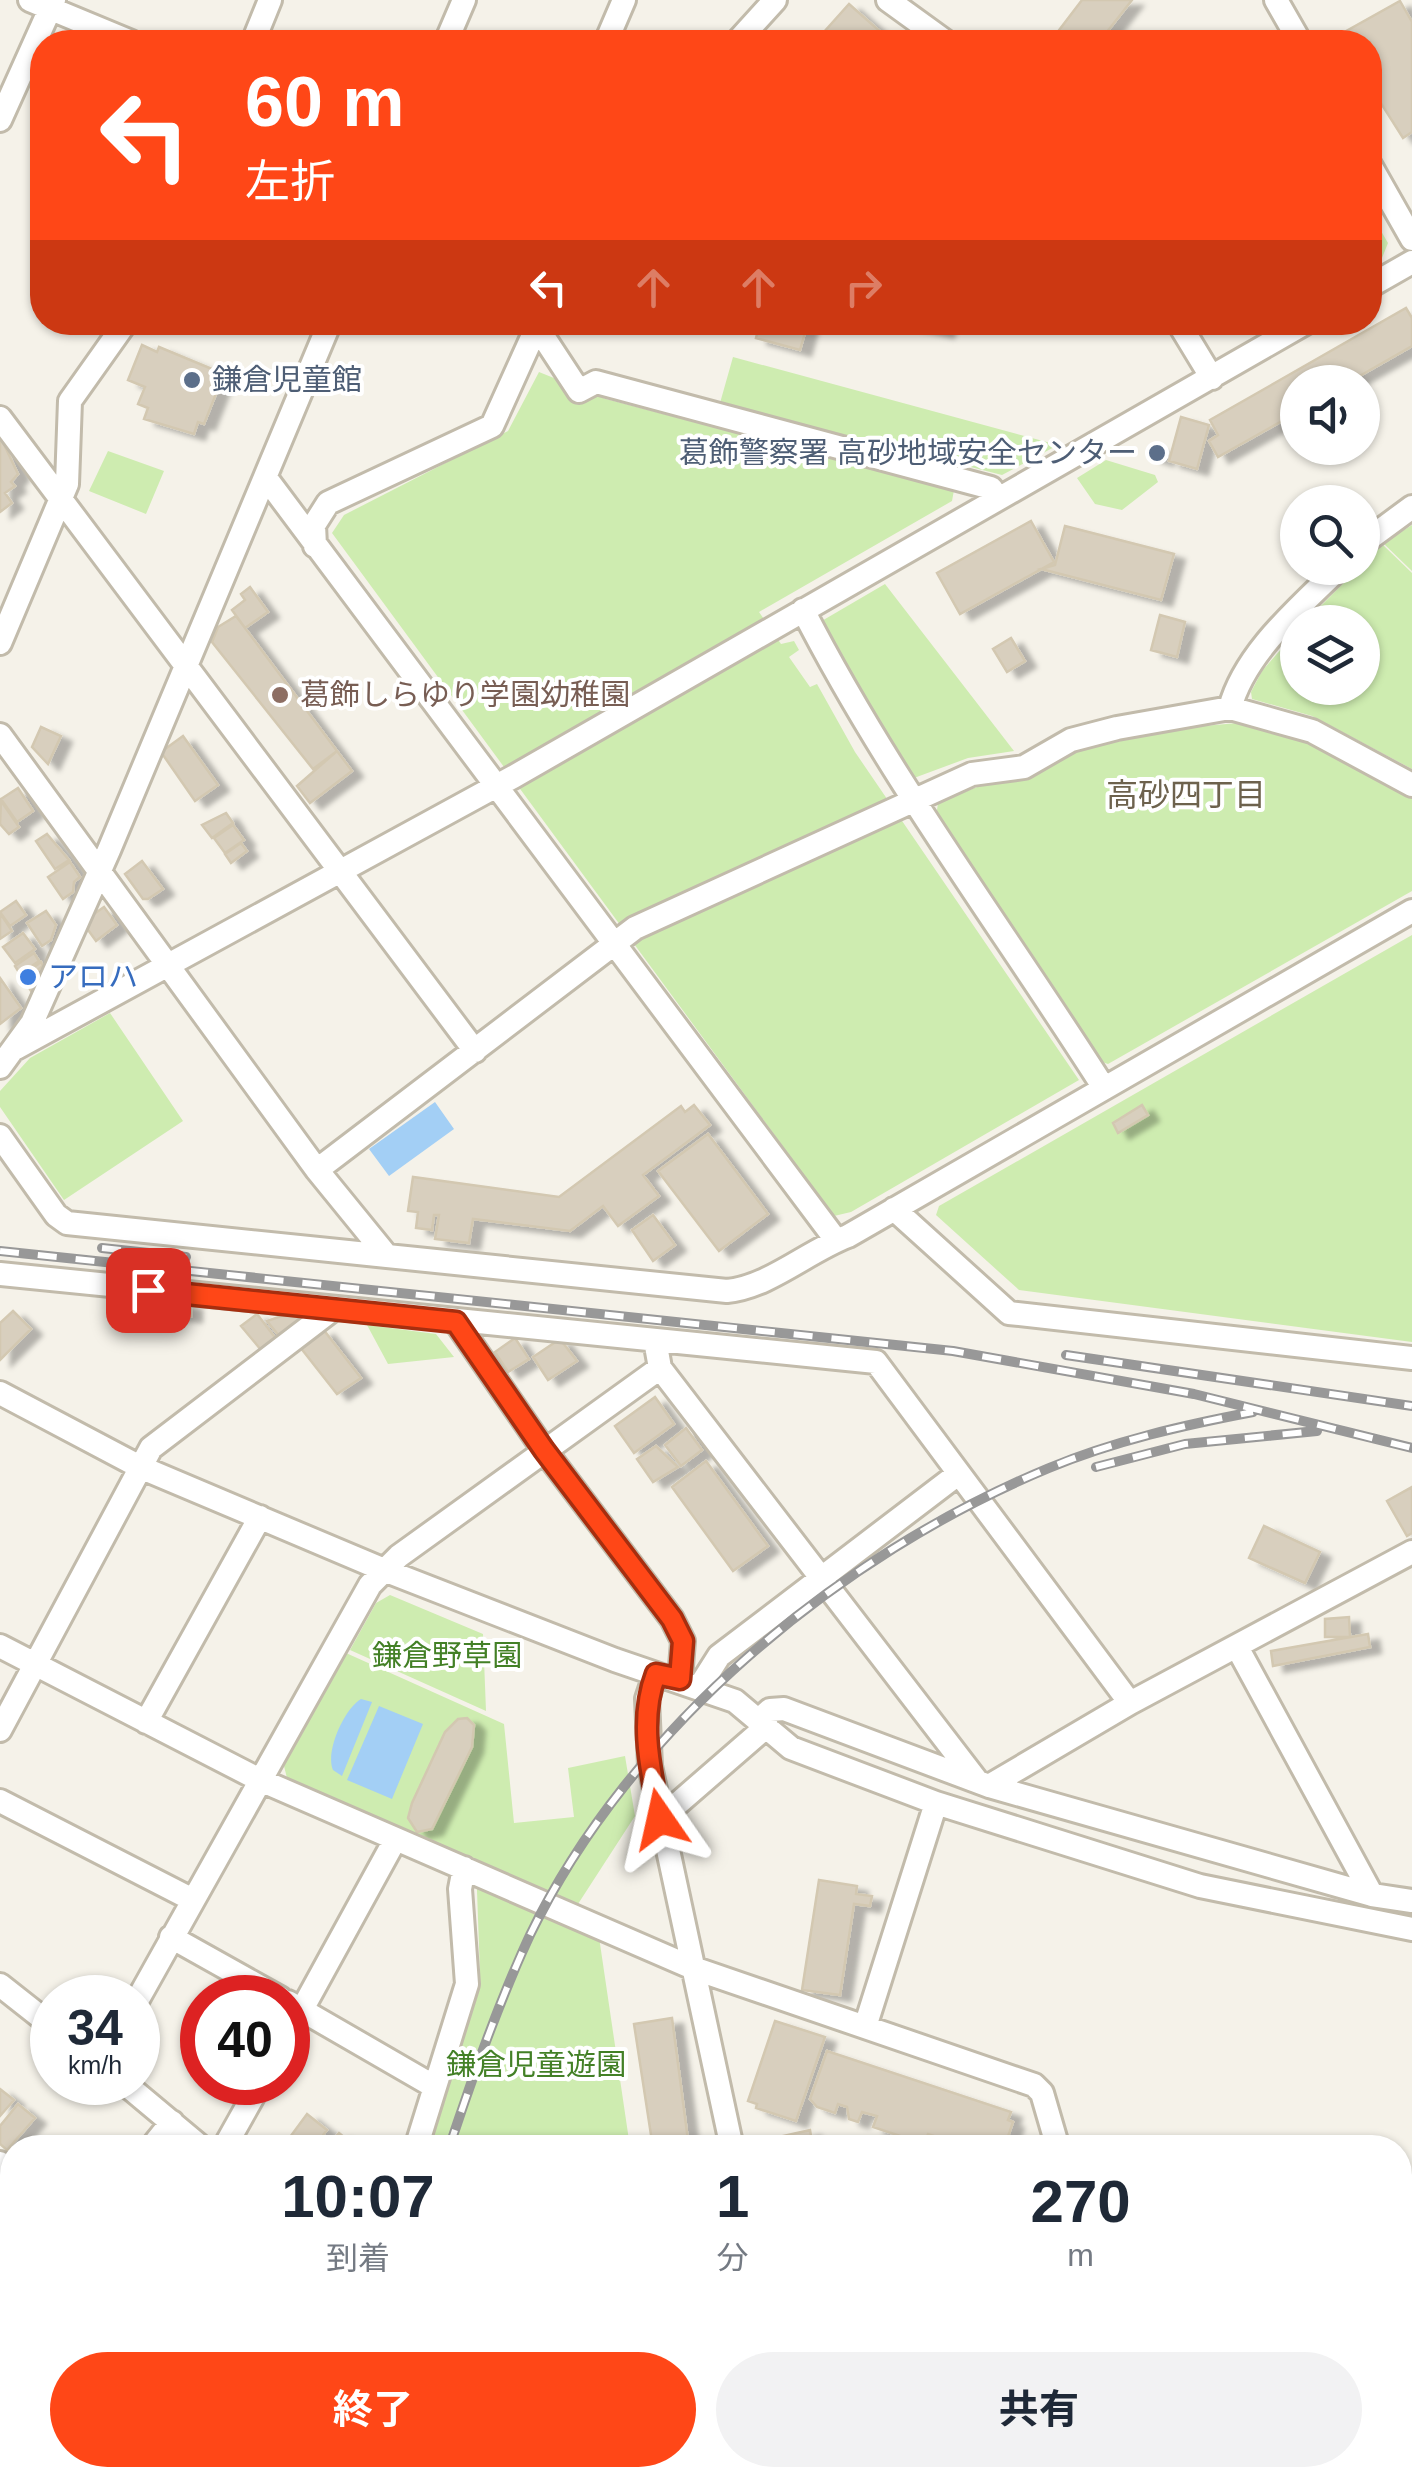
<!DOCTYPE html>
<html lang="ja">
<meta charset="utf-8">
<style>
body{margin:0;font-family:Arial,"Noto Sans JP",sans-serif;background:#f2f2f3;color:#1f2937;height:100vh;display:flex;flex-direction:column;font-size:38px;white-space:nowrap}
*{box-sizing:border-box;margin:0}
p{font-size:32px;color:#747a83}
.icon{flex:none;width:55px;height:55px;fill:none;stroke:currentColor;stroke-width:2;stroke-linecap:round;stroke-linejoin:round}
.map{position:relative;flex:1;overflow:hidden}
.sheet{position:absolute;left:0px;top:2135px;width:1412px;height:352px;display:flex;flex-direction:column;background:#fff;border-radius:40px 40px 0 0;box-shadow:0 2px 8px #0004}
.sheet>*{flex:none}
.guide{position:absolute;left:30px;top:30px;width:1352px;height:305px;border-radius:40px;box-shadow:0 2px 8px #0004;background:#ff4717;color:#fff;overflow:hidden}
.fabs{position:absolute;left:1280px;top:365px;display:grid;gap:20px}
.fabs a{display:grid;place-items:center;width:100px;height:100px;border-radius:50%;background:#fff;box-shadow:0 2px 8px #0004;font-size:50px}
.speed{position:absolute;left:30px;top:1975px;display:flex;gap:20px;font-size:50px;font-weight:700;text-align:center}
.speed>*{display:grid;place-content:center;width:130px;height:130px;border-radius:50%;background:#fff;box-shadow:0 2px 8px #0004;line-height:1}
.speed small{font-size:25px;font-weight:400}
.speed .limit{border:15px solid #d22;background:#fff;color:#111}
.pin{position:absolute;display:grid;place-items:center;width:85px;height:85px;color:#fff;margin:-42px;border-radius:20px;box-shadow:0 5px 15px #0006}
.me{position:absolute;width:110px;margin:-55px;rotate:349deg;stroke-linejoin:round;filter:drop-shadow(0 0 8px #0008)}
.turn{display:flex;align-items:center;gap:35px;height:210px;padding:0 50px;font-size:45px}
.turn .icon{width:130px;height:130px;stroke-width:2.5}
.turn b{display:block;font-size:70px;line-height:85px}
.lanes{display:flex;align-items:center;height:95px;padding:0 50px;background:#0003;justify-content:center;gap:50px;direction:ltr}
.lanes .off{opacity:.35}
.eta{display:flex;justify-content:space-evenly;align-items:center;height:170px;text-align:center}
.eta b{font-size:60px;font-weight:700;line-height:70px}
.primary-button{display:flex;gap:20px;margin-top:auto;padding:20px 50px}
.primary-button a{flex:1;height:115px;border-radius:60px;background:#ff4717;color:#fff;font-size:40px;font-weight:700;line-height:115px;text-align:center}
.primary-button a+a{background:#f2f2f3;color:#1f2937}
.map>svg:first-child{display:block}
.green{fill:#ceecb0}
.water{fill:#a3cff5}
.building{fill:#d8cfbe;stroke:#d3c8b1;stroke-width:2.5;filter:url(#shadow)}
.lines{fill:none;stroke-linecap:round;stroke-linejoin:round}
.minor-casing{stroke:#c2bbab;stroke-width:28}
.minor{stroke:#fff;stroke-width:22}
.rail-casing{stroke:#989898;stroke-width:10}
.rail{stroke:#fff;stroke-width:6;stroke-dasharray:19;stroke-linecap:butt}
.route-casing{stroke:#a62e0f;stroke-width:25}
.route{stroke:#ff4717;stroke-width:18}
.service-dot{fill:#5c6f8a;stroke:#fff;stroke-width:4}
.education-dot{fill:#8d6e63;stroke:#fff;stroke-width:4}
.shop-dot{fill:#3f7fe0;stroke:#fff;stroke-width:4}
.labels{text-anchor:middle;stroke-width:8;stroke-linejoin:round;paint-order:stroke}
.service-label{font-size:30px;fill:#4e5e75;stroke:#fff;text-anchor:start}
.education-label{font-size:30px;fill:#785e54;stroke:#fff;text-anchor:start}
.shop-label{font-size:30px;fill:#366cbe;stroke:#fff;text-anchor:start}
.park-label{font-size:30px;fill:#438026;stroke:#fff}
.neighbourhood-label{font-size:32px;fill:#6d624d;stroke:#fff}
</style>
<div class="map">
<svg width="1412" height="2486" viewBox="0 0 1412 2486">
<defs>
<filter id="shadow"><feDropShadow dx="11" dy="6" stdDeviation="2.5" flood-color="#0004"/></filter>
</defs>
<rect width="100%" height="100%" fill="#f5f2e9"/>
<path class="green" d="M1370,212L1388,243L1382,258L1370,264Z
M733,357L1058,445L1002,475L720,403Z
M539,372L606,399L954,490L952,501L759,612L781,644L794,641L799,650L789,657L810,687L817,684L855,752L1079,1080L851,1212L834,1216L332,533L344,515L508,431Z
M108,451L164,471L146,514L89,491Z
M1106,460L1155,475L1158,482L1122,510L1095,504L1077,478Z
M1412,525V571L1383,543Z
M1382,544L1412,573V769L1312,716L1252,699L1251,692L1262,671L1297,631L1298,688H1362V622H1305Z
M885,584L1014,751L968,758L914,778L865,708L820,622Z
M1249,722L1287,733L1412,798V891L1108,1064L1102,1062L936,817L938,803L982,785L1028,779L1079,750L1181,728Z
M1412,935V1342L1019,1290L936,1215L939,1206Z
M110,1013L183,1121L64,1200L0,1107V1091L30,1058Z
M367,1325L436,1334L454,1357L388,1364Z
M390,1595L483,1634L486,1711L350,1650L376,1603Z
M346,1653L504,1724L514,1823L574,1817L568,1768L625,1756L635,1816L567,1921L599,1937L630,2147H426L480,1974L476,1863L287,1778L284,1766Z"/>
<path class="water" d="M435,1102L454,1129L389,1176L369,1149Z
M361,1699L372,1702L342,1776L333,1770C325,1752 344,1709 361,1699Z
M379,1706L423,1724L392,1799L347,1780Z"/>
<path class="building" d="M1082,0H1132L1099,42H1050Z
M1400,1L1412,22V132L1403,138L1370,86V42H1346L1341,34Z
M849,4L883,34L875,42H815Z
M1406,308L1412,318V346L1349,382H1298V412L1218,457L1209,441L1218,435L1210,420Z
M760,322H808L800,350L756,338Z
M903,322H945L943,332Z
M142,345L157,352L159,347L224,374L204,424L198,422L194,434L144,419L148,408L138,404L145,387L128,380Z
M1181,417L1209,425L1197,469L1169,461Z
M0,436L18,474L11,482L15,486L5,493L12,503L0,512Z
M1152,446L1166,450L1163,460L1150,456Z
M1031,521L1054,562L960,614L937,573Z
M1065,526L1174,554L1161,600L1041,569L1055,565Z
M250,587L268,612L245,628L232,610L245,600L241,594Z
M1160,615L1185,622L1177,657L1151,650Z
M236,616L337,751L313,769L212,642L218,627Z
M1011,638L1025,661L1007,672L993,649Z
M41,727L61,736L48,764L32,747Z
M183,736L218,785L195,801L161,752Z
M337,751L352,771L310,803L297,786Z
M18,788L33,811L17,822L1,799Z
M1,801L19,827L9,834L0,824Z
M226,813L233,823L212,838L202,825Z
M233,825L244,840L225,853L214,838Z
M47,834L69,860L55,869L36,841Z
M241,843L247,851L231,863L225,854Z
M142,861L163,889L148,899H143L125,874Z
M70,862L80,877L74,882L73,892L63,899L48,877Z
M16,901L26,915L10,926L0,912Z
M104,907L117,925L96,941L86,927L91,916Z
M46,911L56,925L51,940L42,946L27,923Z
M0,913L12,931L0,939Z
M23,933L35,949L15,963L3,947Z
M34,953L39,961L20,974L15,966Z
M41,962L43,966L35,972L31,991L22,976Z
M0,978L21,1008L0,1024Z
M694,1105L710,1125L643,1175L659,1196L618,1226L603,1206L570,1231L473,1219L469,1243L435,1239L439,1215H434L432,1230L416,1228L418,1212L408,1211L413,1177L559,1197L681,1106L685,1112Z
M1142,1105L1148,1115L1118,1133L1113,1123Z
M708,1134L768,1214L719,1251L658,1171Z
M653,1215L675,1245L653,1261L632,1230Z
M173,1302L191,1304V1316L171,1314Z
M13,1311L31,1329L0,1360V1323Z
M293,1312L302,1321L280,1337L267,1321Z
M257,1314L277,1340L262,1351L241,1326Z
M323,1329L361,1378L337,1394L300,1347Z
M515,1338L529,1359L508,1372L495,1352Z
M560,1339L577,1361L548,1380L533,1357Z
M655,1397L674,1424L634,1453L615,1426Z
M686,1428L702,1450L681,1466L665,1445Z
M656,1446L678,1467L653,1482L637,1459Z
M706,1461L768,1546L733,1571L672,1487Z
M1412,1487V1533L1407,1536L1387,1501Z
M1264,1526L1320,1552L1305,1583L1249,1558Z
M1349,1617L1350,1637H1325V1619Z
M1368,1634L1370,1647L1273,1666L1271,1651Z
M467,1718L474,1725L472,1747L432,1829L417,1832L408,1818L412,1803L445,1732L458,1719Z
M819,1880L857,1886L856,1894L872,1896L870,1906L854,1904L840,1995L802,1990Z
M672,2018L689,2148H653L634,2024Z
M775,2021L825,2037L796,2121L756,2108L757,2104L748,2101Z
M827,2051L1011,2112L1008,2120L1013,2122L1004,2148H933L937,2137L928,2134L924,2144L873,2127L877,2116L862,2112L858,2122L849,2119L847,2107L838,2104L835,2113L817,2107L810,2099Z
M0,2089L14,2100L0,2116Z
M18,2104L35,2118L7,2150L0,2144V2126Z
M307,2114L327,2130L313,2148H282Z
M810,2130L813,2148H762L761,2141Z
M339,2133L357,2148H326Z
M0,2189L12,2210L3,2215L12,2230V2284L8,2286L6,2281L0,2285Z
M1406,2246L1409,2260L1400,2263V2248Z
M1410,2262L1412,2279L1400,2282V2265Z
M0,2354L12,2362V2417L0,2408Z
M1410,2357L1412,2389L1400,2391V2359Z
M154,2475H165L168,2486H157Z
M178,2475H224L228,2486H183Z
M234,2475H249L254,2486H238Z
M251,2475H274L279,2486H256Z
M619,2475H640L642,2486H621Z
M642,2475H667L669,2482L651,2485L649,2476Z
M710,2475L712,2486H689L688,2480Z
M714,2475H737L739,2486H716Z
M741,2475H774V2478L743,2484Z
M1074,2475H1095L1097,2484L1076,2486Z"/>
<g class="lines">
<defs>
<path id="minor" d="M30,0L131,42
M888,0L946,42
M1276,0L1300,42
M253,42L270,0
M446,42L464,0
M606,42L624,0
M737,42L775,0
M0,120L54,0
M1370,165L1412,239
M1370,286L1412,262
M1178,322L1212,378
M537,327L579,391L596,382L991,488L998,499
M0,418L475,1051
M266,478L836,1240
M1362,544L1412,507
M315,546L314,525L328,503L492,426L539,322
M803,610C889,778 1003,929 1104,1088
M0,643L67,484L70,401L126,322
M1230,708C1245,652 1300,607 1339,568
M0,735L317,1170L387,1256L727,1291C769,1287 808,1251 848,1236L1412,911
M16,1048L513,777L1307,322
M0,1067L32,1023L109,850L330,322
M0,1136L56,1215L67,1223L387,1256
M317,1170L635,928L972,774L1024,767L1071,740L1117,728L1230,708L1312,731L1412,785
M894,1209L1009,1313L1412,1358
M0,1274L876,1362L1130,1703
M456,1322L544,1450L672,1619L683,1641L680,1679
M660,1368L977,1781
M0,1393L140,1467L384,1570L615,1660L735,1701L791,1748L936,1803L1200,1886L1412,1929
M0,1646L260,1780L693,1968L1034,2085L1042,2093L1058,2148
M1237,1647L1372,1895L1412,1901
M655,1675L647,1699L650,1766L732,2148
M700,1686L719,1656L958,1474
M760,1719L770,1710L784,1709L989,1786L1372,1895
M146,1722L260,1517
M0,1730L151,1448L333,1309
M989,1786L1130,1703L1412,1552
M0,1801L193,1900
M660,1819L767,1726
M171,1937L280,1998
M0,1985L52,2026
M138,1999L370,1585L399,1556L660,1368L655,1340
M288,2002L435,2087
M865,2027L936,1803
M288,2035L395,1840
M123,2082L202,2148
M151,2148L172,2122
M224,2148L261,2082
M416,2148L467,1984L460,1889L464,1868
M0,2163L12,2173
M1400,2307L1412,2306
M292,2475L299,2486
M385,2475L388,2486
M804,2475L806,2486
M1147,2475L1150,2486
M414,2486L458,2475"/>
</defs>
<use href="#minor" class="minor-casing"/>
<use href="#minor" class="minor"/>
<defs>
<path id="rail" d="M102,1248L186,1257
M0,1251L953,1351L1194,1394L1412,1448
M1066,1355L1412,1406
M1096,1467L1185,1444L1317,1431
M449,2148C473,2076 498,2004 530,1935C630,1728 839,1555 1049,1468C1114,1441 1184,1425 1253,1412
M335,2486L339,2475"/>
</defs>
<use href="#rail" class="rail-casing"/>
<use href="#rail" class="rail"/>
</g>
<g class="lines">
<defs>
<path id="route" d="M148,1290L456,1322L544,1450L672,1619L683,1641L680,1679L656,1674C638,1721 651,1772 660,1819"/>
</defs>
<use href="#route" class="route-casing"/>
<use href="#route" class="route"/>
</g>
<g class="service-dot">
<circle cx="192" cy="380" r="10"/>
<circle cx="1157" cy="453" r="10"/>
</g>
<circle class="education-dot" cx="280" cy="695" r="10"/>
<circle class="shop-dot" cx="28" cy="977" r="10"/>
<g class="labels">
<g class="service-label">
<text x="212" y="390">鎌倉児童館</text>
<text x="1137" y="463" text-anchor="end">葛飾警察署 高砂地域安全センター</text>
</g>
<g class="education-label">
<text x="300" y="705">葛飾しらゆり学園幼稚園</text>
</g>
<g class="shop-label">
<text x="48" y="987">アロハ</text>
</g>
<g class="park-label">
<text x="447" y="1666">鎌倉野草園</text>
<text x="536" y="2075">鎌倉児童遊園</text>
</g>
<g class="neighbourhood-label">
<text x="1186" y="806">高砂四丁目</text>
</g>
</g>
</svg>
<div class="fabs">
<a><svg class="icon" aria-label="sound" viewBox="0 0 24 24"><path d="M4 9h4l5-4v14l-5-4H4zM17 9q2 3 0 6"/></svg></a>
<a><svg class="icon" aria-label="search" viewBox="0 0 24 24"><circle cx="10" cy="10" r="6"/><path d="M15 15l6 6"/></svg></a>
<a><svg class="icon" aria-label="layers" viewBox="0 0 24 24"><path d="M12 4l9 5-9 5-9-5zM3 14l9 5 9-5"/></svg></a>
</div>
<div class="speed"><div>34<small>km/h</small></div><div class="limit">40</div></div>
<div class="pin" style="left:148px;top:1290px;background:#d93025"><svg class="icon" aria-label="arrive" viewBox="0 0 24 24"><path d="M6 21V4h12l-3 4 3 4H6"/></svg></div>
<svg class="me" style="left:660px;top:1819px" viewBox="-20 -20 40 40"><path d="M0-17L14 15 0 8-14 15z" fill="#ff4717" stroke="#fff" stroke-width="4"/></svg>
<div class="guide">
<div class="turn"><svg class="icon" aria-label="left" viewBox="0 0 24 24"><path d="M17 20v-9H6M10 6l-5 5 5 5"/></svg><div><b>60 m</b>左折</div></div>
<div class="lanes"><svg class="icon" aria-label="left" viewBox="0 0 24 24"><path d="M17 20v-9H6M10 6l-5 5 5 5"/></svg><svg class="icon off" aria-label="ahead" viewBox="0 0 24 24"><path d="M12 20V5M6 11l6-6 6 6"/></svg><svg class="icon off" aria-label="ahead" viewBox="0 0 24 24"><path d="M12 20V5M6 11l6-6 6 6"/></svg><svg class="icon off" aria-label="right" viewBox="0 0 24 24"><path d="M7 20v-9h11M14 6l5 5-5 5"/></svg></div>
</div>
<section class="sheet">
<div class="eta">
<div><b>10:07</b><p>到着</p></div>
<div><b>1</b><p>分</p></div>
<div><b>270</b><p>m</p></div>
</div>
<div class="primary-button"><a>終了</a><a>共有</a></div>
</section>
</div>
